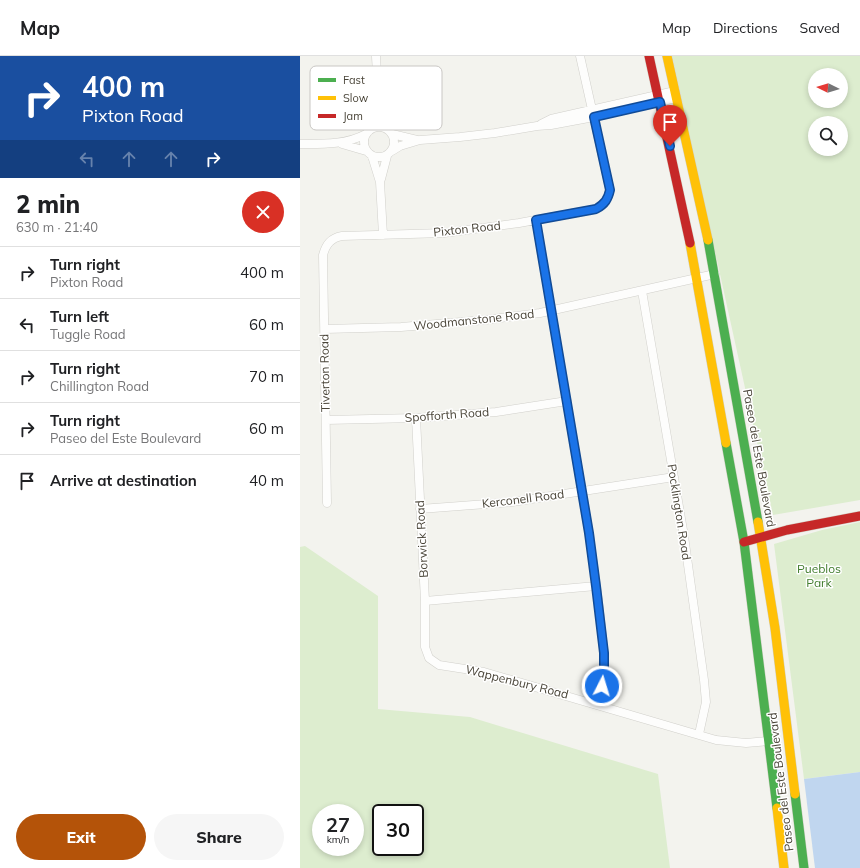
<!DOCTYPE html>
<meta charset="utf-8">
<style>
body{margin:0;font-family:Mulish,sans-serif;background:#f6f6f6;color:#202124;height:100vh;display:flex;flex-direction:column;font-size:15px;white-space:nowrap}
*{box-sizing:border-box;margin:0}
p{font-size:13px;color:#757577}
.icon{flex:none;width:22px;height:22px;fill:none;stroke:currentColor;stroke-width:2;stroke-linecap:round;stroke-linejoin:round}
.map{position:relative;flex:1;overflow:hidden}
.side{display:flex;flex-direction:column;background:#fff;width:300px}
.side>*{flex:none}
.guide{background:#1a4fa0;color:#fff;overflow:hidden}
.needle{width:26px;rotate:275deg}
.buttons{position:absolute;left:508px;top:12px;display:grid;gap:8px}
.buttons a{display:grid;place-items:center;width:40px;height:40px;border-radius:50%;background:#fff;box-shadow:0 2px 6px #0003;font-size:20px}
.speed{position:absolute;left:12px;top:748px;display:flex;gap:8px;font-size:20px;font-weight:700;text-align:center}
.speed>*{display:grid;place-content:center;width:52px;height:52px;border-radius:50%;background:#fff;box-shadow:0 2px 6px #0003;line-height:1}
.speed small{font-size:10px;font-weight:400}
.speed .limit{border:2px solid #111;border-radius:6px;background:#fff;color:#111}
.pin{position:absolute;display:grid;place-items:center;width:34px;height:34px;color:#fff;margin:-41px -17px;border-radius:50% 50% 50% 0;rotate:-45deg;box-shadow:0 0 4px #0007}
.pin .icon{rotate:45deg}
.me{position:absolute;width:44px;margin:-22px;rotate:5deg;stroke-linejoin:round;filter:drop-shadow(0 0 3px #0008)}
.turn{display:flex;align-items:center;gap:14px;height:84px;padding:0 16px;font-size:18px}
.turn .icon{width:52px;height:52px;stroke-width:2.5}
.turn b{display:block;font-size:28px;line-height:34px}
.lanes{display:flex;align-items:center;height:38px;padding:0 16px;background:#0003;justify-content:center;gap:20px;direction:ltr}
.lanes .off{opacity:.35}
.round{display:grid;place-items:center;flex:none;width:42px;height:42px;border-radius:21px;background:#f6f6f6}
.headline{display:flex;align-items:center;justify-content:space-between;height:68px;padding:0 16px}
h1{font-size:24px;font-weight:800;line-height:30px}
.action{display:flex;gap:8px;margin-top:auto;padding:8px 16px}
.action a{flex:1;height:46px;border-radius:24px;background:#b45309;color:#fff;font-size:16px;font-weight:800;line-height:46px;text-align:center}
.action a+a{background:#f6f6f6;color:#202124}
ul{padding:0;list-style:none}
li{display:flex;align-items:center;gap:12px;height:52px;padding:0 16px;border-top:1px solid #e0e0e0}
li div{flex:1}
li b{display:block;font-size:15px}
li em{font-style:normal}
header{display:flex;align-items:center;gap:24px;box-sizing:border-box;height:56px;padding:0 20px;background:#fff;border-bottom:1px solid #e0e0e0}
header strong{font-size:19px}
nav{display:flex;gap:22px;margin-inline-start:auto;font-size:14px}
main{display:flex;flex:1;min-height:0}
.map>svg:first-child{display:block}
.green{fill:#ddedcf;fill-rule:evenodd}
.water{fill:#c0d6ef}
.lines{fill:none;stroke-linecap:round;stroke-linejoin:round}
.street-casing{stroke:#d1d0cb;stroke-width:9}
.fast-casing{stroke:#d2d0c5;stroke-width:10}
.slow-casing{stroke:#d2d0c5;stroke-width:10}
.jam-casing{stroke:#d2d0c5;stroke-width:10}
.street{stroke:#fdfdfc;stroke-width:8}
.fast{stroke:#4caf50;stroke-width:9}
.slow{stroke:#ffc107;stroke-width:9}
.jam{stroke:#c62828;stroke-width:9}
.route-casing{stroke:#114b97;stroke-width:10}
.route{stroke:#1a73e8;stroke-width:7}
.labels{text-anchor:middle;stroke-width:3;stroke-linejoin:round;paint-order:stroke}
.street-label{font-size:12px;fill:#4a4539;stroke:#fff}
.park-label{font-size:12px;fill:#407c2c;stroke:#fff}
.key{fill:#fff;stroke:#c9c7c4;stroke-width:1}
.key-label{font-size:11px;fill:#4a4539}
</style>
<header>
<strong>Map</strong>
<nav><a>Map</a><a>Directions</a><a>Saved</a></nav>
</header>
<main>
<section class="side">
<div class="guide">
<div class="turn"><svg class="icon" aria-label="right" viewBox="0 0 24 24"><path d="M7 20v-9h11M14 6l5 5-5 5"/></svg><div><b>400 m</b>Pixton Road</div></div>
<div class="lanes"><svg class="icon off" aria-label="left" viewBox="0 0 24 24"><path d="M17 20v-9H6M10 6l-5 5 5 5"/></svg><svg class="icon off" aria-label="ahead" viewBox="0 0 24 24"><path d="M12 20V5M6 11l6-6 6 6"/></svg><svg class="icon off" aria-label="ahead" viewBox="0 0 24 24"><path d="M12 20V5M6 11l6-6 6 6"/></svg><svg class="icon" aria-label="right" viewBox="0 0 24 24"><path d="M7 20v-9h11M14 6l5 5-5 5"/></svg></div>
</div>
<div class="headline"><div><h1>2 min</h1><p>630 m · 21:40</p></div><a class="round" style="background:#d93025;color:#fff"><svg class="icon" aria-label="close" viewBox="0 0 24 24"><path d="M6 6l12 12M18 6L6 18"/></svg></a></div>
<ul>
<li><svg class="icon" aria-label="right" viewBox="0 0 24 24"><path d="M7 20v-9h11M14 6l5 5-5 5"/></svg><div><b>Turn right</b><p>Pixton Road</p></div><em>400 m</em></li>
<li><svg class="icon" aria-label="left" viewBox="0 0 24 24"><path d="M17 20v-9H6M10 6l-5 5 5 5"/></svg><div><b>Turn left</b><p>Tuggle Road</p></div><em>60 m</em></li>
<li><svg class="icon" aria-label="right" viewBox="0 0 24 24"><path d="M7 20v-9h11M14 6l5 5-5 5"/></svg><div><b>Turn right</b><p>Chillington Road</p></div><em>70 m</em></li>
<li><svg class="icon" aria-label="right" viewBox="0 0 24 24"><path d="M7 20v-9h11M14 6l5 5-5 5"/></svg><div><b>Turn right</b><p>Paseo del Este Boulevard</p></div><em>60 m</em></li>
<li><svg class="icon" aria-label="arrive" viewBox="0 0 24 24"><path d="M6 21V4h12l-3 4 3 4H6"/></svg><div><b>Arrive at destination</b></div><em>40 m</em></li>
</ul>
<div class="action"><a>Exit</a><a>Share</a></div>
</section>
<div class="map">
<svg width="560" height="812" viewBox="0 0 560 812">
<rect width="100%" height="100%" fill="#f3f3ee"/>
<path class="green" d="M372,0H560V444L473,459ZM515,19H541V45H515ZM515,67H541V93H515Z
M560,466V716L504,723L474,488L522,474Z
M5,490L78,540V653L170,661L358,718L370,812H0V491ZM21,757H55V791H21ZM81,757H115V791H81Z"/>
<path class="water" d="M560,716V812H515L504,723Z"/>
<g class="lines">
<defs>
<path id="street" d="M79,48L83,64L88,74
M241,68L251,63L375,35
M64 86a15 15 0 1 1 30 0a15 15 0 1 1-30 0Z
M69,75C82,52 77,25 76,0
M92,78L117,84
M0,88C23,88 45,89 66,78
M42,88L66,95
M92,95L100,90L120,84L160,81L195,77L237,70L251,69L294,61L376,42
M72,100L80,126L83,179
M81,123L87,100
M236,164L289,477L298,543L304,597V621L298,648
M342,235L384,480L404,624L406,646L399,678
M25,273L101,271L185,264L240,257L415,218
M116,362L125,545V591L129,602L139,609L184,616L416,684L446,687L468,685
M26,364L116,362L196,356L267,345
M27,447L23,199C26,188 31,182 42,180L144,177L219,167L296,153C305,148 308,143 310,134L280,0
M120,453L212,446L374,421
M125,545L296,530"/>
<path id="fast" d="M408,184L458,466
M426,387L444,486L477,752
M495,738L504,812"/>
<path id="slow" d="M367,0L408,184
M390,187L426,387
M458,466L475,572L495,738
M477,752L484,812"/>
<path id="jam" d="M349,0L390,187
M444,486L487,474L560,460"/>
</defs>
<use href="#street" class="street-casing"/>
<use href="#fast" class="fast-casing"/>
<use href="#slow" class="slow-casing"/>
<use href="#jam" class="jam-casing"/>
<use href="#street" class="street"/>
<use href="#fast" class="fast"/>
<use href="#slow" class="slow"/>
<use href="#jam" class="jam"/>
</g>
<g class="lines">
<defs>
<path id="route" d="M302,630L304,621V597L296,530L289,477L236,164L296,153C305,148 308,143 310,134L294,61L360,46L370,90"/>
</defs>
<use href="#route" class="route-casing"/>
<use href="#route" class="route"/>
</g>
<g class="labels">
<g class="street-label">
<text transform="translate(167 173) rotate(-6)" y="4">Pixton Road</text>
<text transform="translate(174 264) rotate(-6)" y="4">Woodmanstone Road</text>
<text transform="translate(25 317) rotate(-91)" y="4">Tiverton Road</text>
<text transform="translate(147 359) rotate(-4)" y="4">Spofforth Road</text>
<text transform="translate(459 402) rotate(80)" y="4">Paseo del Este Boulevard</text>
<text transform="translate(223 443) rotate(-7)" y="4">Kerconell Road</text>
<text transform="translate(379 456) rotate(81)" y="4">Pocklington Road</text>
<text transform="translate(122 483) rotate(-93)" y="4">Borwick Road</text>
<text transform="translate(217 626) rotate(14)" y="4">Wappenbury Road</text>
<text transform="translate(481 726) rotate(-97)" y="4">Paseo del Este Boulevard</text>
</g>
<g class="park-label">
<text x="519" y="517">Pueblos<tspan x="519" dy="14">Park</tspan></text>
</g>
</g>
<rect x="10" y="10" width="132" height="64" rx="6" class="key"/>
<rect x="18" y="22" width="18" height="4" fill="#4caf50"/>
<rect x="18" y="40" width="18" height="4" fill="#ffc107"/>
<rect x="18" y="58" width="18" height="4" fill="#c62828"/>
<g class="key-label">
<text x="43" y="28">Fast</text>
<text x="43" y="46">Slow</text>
<text x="43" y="64">Jam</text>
</g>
</svg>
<div class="buttons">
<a><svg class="needle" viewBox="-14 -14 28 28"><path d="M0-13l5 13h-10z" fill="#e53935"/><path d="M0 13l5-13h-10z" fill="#757577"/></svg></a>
<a><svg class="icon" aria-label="search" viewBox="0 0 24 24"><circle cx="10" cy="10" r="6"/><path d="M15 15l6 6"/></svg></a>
</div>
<div class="speed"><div>27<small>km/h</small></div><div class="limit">30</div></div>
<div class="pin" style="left:370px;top:90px;background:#d93025"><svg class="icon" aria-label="arrive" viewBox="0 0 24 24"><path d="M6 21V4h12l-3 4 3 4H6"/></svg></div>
<svg class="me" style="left:302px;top:630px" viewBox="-20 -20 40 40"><circle r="17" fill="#1a73e8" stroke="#fff" stroke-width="3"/><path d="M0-11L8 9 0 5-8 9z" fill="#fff"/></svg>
</div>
</main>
